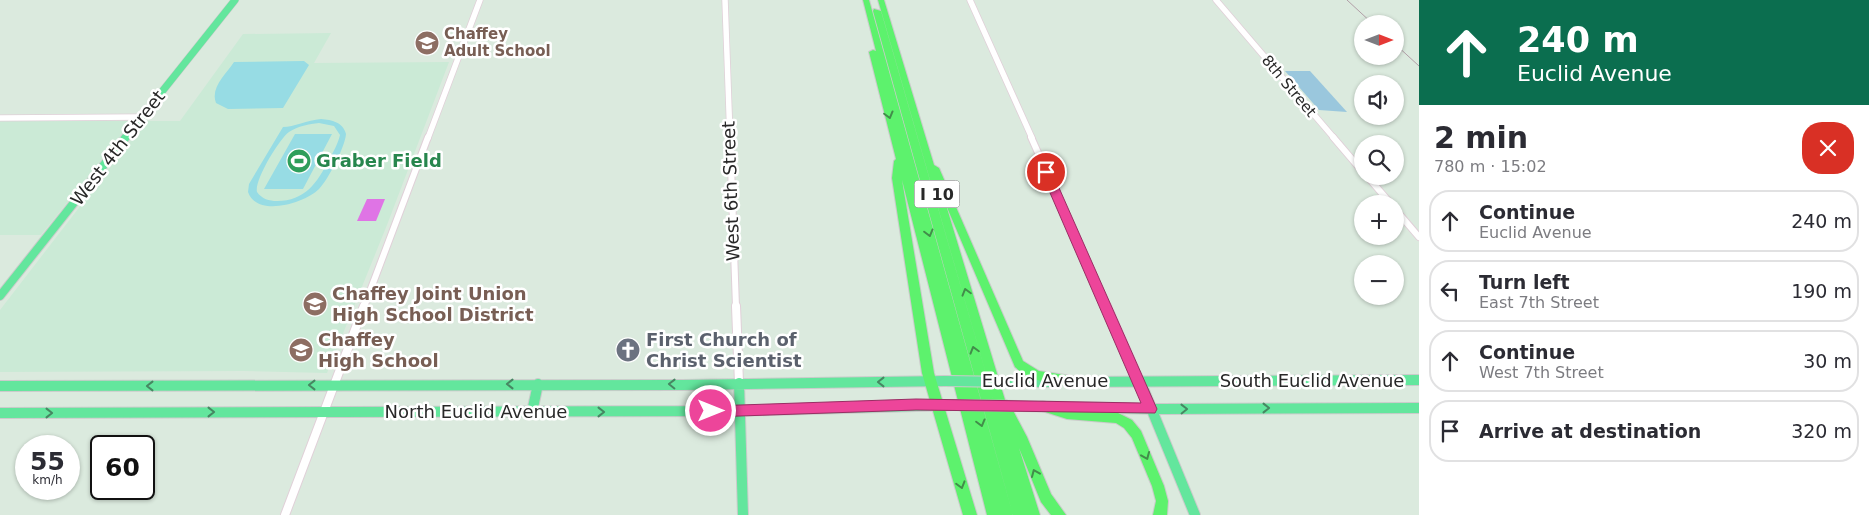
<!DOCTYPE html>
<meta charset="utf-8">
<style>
body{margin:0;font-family:"DejaVu Sans",sans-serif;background:#f7f7f7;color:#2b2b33;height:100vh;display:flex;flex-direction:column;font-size:19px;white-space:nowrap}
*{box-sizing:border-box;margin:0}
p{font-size:16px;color:#7c7c81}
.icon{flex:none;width:28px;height:28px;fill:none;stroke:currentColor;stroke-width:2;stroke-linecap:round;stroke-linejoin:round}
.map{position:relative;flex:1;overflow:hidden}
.drawer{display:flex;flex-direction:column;background:#fff;width:450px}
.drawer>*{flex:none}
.guide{background:#0b6e4f;color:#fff;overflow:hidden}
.needle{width:32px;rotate:90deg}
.tools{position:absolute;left:1354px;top:15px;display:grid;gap:10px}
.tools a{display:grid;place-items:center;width:50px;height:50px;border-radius:50%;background:#fff;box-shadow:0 1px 4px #0004;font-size:25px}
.speed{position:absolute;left:15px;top:435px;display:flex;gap:10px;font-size:25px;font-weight:700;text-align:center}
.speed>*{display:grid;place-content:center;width:65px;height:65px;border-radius:50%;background:#fff;box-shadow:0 1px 4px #0004;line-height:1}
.speed small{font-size:12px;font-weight:400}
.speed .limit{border:2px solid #111;border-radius:8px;background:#fff;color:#111}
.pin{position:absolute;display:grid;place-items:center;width:42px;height:42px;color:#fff;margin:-21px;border:2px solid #fff;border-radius:50%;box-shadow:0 1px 5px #0007}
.me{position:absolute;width:55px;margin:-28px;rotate:90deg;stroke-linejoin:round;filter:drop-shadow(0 0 4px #0008)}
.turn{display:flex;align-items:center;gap:18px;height:105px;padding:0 15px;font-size:22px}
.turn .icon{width:65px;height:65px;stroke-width:2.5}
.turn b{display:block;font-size:35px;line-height:42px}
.round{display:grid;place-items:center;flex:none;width:52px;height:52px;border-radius:20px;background:#f7f7f7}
.summary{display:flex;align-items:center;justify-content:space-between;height:85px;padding:0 15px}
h1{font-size:30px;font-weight:700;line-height:38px}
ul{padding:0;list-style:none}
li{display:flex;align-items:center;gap:15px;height:62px;margin:0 10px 8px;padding:0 5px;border:2px solid #e1e1e2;border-radius:20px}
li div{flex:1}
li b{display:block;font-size:19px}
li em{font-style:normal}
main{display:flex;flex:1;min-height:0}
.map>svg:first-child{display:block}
.education{fill:#cbead6}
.green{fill:#9ac7dd}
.pitch{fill:#97dce4;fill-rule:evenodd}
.water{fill:#df74e5}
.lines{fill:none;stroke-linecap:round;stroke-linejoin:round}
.minor-far2-casing{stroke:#e0d0d8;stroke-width:7}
.minor-far1-casing{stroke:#e0d0d8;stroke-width:8}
.minor-casing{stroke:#e0d0d8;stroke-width:10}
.major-far2-casing{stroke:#cbcbcb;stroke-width:8}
.major-far1-casing{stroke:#cbcbcb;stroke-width:10}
.major-casing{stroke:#cbcbcb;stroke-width:12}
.highway-casing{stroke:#cbcbcb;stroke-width:2}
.minor-far2{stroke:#fff;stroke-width:5.5}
.minor-far1{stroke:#fff;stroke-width:6}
.minor{stroke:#fff;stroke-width:8}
.major-far2{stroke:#63e69d;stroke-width:7}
.major-far1{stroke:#63e69d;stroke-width:8}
.major{stroke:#63e69d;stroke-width:10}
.highway{fill:#5df26d;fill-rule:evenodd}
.rail{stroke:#b19ea7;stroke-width:1}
.major-bridge-casing{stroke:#cbcbcb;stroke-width:12;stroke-linecap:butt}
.major-bridge{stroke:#63e69d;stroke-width:10}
.oneway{stroke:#428d4a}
.oneway2{stroke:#468762}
.route{fill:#ed459a;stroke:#9a2d64}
.labels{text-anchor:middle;stroke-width:5;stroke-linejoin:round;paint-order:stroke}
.far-education-label{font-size:15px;font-weight:bold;fill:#785e54;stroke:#fff;text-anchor:start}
.far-street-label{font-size:15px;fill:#282828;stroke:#fff}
.shield{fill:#fff;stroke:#686868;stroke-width:1}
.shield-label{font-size:16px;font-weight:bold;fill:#282828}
.street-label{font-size:18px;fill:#282828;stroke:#fff}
.leisure-label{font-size:18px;font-weight:bold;fill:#27864d;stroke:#fff;text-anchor:start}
.education-label{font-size:18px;font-weight:bold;fill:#785e54;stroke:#fff;text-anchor:start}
.worship-label{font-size:18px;font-weight:bold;fill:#5b616d;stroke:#fff;text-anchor:start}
</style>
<main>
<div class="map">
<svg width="1419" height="515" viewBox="0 0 1419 515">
<rect width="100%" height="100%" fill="#dbeade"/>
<path class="education" d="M331,33L314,63L449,62L387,225L327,373L243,371L0,372V310L146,121H180L243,34Z
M0,121H133L41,235H0Z"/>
<path class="green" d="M1285,71H1310L1347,112L1319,110Z"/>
<path class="pitch" d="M304,61L309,65L283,108L228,109L216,103C210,88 226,74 234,62Z
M321,119C332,120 343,122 346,134C345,147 328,180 319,189C305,203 257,218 248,192L249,184L283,127C294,127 307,120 321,119ZM319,123L334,126L340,135C338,144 333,152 329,160C317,183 305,201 277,201C269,201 262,199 257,192C254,181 279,139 289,132C298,126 309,124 319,123Z
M295,134H332L303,189H264Z"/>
<path class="water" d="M367,199H385L376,221H357Z"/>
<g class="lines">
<defs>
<path id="minor-far2" d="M725,0L730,138
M970,0L1032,138
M1216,0L1334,138
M0,118L142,117
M428,138L480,0"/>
<path id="minor-far1" d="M730,137L736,307
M1031,137L1107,307
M1333,137L1362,171
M1367,176L1391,204
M1395,209L1419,237
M364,307L428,137"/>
<path id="minor" d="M736,306L739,383
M1107,306L1140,381
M285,515L364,306"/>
<path id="major-far2" d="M125,138L235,0"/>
<path id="major-far1" d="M0,296L126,137"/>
<path id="major" d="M1140,381L1195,515
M1013,382H1055
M1073,382L1419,380
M739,383L743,515
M0,386L682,385L945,381
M1021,406L1162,409L1419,408
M532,412L538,384
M0,413L731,411L953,405"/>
<path id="highway" d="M863,0H869L1013,515H987L902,180L934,373L977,515H963L922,373L892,178L894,161L896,159L869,52L873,50L876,51Z
M878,0H884L934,165L939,168L1023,361L1039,371L1078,377L1082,379L1084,382L1082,385L1078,387C1056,384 1032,383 1015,367L946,205L1005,400L1008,401L1027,437L1051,494L1066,515H1051L1041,502L1019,448L1040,515H1013L873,11L874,9L881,11L1004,436Z
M1043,401L1067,409L1118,413L1132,420L1141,431L1164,486L1168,501L1167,515H1153L1156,501L1152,486L1132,438L1124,428L1116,423L1067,419L1039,410L1037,406L1039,402Z"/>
</defs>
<use href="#minor-far2" class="minor-far2-casing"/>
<use href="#minor-far1" class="minor-far1-casing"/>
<use href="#minor" class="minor-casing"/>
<use href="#major-far2" class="major-far2-casing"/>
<use href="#major-far1" class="major-far1-casing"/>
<use href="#major" class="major-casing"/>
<use href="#highway" class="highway-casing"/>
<use href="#minor-far2" class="minor-far2"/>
<use href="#minor-far1" class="minor-far1"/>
<use href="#minor" class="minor"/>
<use href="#major-far2" class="major-far2"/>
<use href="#major-far1" class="major-far1"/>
<use href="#major" class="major"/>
<use href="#highway" class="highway"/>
<path class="rail" d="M1347,0L1373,24
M1395,44L1419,66"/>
<defs>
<path id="major-bridge" d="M945,381L1013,382
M953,405L1021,406"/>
</defs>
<use href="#major-bridge" class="major-bridge-casing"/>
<use href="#major-bridge" class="major-bridge"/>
</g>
<defs><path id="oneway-chevron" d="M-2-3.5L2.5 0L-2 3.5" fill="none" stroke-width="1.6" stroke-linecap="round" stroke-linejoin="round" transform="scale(1.25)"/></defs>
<g class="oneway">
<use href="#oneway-chevron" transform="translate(889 115) rotate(75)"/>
<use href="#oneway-chevron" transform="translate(929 233) rotate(75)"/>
<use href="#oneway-chevron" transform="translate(966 292) rotate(-106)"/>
<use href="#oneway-chevron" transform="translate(974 350) rotate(-106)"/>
<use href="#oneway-chevron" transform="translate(981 423) rotate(75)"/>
<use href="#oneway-chevron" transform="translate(1146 456) rotate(67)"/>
<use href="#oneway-chevron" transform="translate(1035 473) rotate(-113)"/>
<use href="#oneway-chevron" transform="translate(961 485) rotate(74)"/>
</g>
<g class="oneway2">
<use href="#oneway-chevron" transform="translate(881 382) rotate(180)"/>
<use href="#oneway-chevron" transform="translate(510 384) rotate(180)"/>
<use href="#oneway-chevron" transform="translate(672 384) rotate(-179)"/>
<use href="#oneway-chevron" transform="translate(312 385) rotate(180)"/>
<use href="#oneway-chevron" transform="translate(150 386) rotate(180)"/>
<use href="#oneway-chevron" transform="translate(1266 408)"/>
<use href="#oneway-chevron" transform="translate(1184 409) rotate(-1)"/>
<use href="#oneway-chevron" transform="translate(211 412)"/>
<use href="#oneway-chevron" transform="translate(601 412)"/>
<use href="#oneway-chevron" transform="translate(49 413)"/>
</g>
<path class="route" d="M1046,169L1052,172L1157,409L1155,413L916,410L711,417L706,415L704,411L706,407L711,406L916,399L1141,403L1041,172Z"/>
<defs>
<symbol id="school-disc" viewBox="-11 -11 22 22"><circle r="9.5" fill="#8d6e63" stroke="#fff"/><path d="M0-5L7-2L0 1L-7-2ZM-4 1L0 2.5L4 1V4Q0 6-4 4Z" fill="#fff"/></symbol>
<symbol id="stadium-disc" viewBox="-11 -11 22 22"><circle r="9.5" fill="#2e9e5b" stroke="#fff"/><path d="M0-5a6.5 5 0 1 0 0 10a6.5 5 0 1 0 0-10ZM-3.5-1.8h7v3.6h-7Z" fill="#fff"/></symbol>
<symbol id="church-disc" viewBox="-11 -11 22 22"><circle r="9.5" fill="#6b7280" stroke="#fff"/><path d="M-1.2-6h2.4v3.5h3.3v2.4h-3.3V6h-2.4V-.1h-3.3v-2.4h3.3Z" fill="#fff"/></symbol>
</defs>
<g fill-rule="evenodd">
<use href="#school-disc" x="413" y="29" width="28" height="28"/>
<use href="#stadium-disc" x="285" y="147" width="28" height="28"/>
<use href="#school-disc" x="301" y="290" width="28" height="28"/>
<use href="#school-disc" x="287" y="336" width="28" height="28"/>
<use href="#church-disc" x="614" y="336" width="28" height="28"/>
</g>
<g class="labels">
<g class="far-education-label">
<text x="444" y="39">Chaffey<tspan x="444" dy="17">Adult School</tspan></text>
</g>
<g class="far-street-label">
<text transform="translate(1289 86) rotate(50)" y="5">8th Street</text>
</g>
<rect class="shield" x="914.5" y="180.5" width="45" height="27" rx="4"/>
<g class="shield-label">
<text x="937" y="200">I 10</text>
</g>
<g class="street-label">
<text transform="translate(118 148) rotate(-52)" y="6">West 4th Street</text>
<text transform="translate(731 191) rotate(-92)" y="6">West 6th Street</text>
<text x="1045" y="387">Euclid Avenue</text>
<text x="1312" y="387">South Euclid Avenue</text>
<text x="476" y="418">North Euclid Avenue</text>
</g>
<g class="leisure-label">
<text x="316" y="167">Graber Field</text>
</g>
<g class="education-label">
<text x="332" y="300">Chaffey Joint Union<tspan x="332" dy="21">High School District</tspan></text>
<text x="318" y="346">Chaffey<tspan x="318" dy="21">High School</tspan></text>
</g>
<g class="worship-label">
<text x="646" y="346">First Church of<tspan x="646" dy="21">Christ Scientist</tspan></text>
</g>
</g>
</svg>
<div class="tools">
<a><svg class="needle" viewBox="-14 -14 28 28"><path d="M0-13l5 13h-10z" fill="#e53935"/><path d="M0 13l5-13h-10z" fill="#7c7c81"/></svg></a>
<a><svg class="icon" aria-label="sound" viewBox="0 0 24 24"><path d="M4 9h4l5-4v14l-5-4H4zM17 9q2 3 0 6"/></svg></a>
<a><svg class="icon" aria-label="search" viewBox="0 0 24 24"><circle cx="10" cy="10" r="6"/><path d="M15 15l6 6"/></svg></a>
<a>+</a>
<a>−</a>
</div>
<div class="speed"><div>55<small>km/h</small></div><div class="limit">60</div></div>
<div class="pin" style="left:1046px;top:172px;background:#d93025"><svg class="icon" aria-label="arrive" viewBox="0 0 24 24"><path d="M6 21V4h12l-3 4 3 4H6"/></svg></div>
<svg class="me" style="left:711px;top:411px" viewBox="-20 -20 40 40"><circle r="17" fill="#ed459a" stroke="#fff" stroke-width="3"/><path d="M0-11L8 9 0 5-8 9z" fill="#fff"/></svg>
</div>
<section class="drawer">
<div class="guide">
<div class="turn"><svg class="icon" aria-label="ahead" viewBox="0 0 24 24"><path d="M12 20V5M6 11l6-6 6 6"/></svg><div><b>240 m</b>Euclid Avenue</div></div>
</div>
<div class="summary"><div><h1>2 min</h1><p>780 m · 15:02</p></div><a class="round" style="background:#d93025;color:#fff"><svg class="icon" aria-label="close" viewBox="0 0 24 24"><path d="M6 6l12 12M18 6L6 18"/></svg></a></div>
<ul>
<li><svg class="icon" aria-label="ahead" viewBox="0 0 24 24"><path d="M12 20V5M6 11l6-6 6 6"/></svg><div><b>Continue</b><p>Euclid Avenue</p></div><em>240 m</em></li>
<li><svg class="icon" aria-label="left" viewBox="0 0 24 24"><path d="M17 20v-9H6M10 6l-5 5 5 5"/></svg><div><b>Turn left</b><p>East 7th Street</p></div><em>190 m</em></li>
<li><svg class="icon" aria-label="ahead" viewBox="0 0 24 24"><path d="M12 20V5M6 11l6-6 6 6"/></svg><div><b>Continue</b><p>West 7th Street</p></div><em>30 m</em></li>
<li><svg class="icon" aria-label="arrive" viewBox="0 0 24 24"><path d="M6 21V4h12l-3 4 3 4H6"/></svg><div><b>Arrive at destination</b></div><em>320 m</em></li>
</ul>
</section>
</main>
